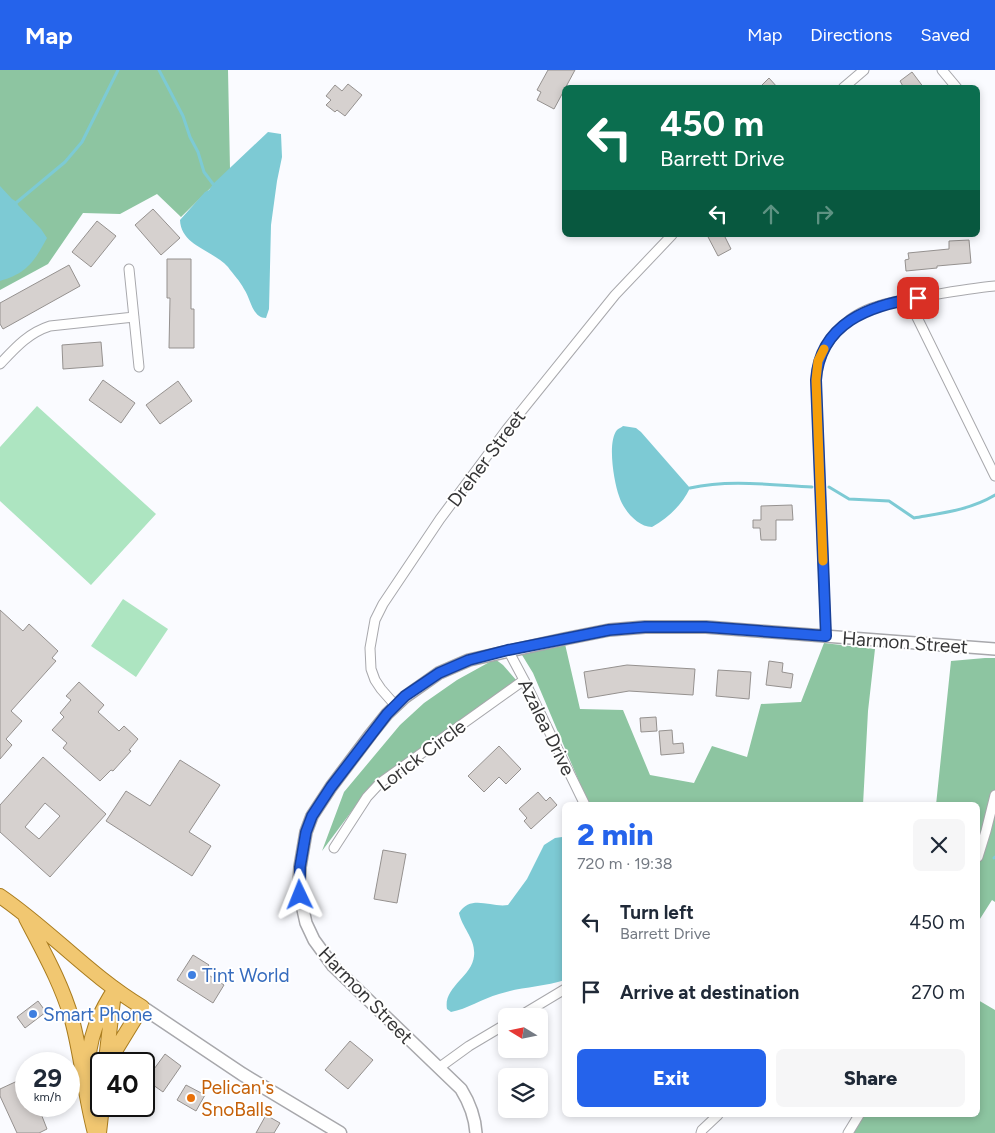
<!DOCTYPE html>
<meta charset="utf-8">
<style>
body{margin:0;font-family:Figtree,sans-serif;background:#f6f6f7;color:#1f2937;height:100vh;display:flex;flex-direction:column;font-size:19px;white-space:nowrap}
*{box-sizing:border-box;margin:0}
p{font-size:16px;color:#747a83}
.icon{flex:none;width:28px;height:28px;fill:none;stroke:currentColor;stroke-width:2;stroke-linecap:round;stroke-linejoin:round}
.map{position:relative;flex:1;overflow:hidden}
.details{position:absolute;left:562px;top:732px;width:418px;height:315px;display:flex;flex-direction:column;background:#fff;border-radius:8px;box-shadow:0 2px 8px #0003}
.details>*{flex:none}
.top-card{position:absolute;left:562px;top:15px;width:418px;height:152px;border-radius:8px;box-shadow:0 2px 8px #0003;background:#0b6e4f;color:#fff;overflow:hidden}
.needle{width:32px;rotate:280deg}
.tools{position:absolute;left:498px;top:938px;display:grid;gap:10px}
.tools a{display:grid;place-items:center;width:50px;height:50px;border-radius:8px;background:#fff;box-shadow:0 2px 8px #0003;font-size:25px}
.speed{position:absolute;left:15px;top:982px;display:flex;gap:10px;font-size:25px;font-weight:700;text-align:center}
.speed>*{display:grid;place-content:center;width:65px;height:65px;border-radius:50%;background:#fff;box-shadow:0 2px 8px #0003;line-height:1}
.speed small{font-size:12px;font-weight:400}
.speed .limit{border:2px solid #111;border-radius:8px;background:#fff;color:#111}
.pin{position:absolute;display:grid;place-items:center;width:42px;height:42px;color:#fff;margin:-21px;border-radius:10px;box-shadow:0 2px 8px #0006}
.me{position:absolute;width:55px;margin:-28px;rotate:358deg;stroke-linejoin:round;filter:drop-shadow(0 0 4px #0008)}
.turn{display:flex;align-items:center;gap:18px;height:105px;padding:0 15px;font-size:22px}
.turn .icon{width:65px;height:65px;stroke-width:2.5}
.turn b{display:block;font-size:35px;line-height:42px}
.lanes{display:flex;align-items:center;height:48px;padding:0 15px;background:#0003;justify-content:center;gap:25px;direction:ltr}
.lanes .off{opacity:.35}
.round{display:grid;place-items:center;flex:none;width:52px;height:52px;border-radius:8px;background:#f6f6f7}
.summary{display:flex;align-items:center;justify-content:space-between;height:85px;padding:0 15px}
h1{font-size:30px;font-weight:800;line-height:38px;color:#2563eb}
.primary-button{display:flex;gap:10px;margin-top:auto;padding:10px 15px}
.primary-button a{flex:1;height:58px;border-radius:8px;background:#2563eb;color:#fff;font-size:20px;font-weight:800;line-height:58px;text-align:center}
.primary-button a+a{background:#f6f6f7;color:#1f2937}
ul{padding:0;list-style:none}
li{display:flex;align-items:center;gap:15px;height:70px;padding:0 15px}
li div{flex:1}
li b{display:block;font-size:19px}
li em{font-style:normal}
header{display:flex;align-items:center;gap:30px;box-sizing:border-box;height:70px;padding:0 25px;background:#2563eb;color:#fff}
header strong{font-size:24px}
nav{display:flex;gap:28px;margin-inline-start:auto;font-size:18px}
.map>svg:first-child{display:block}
.green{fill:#ade5c1}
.forest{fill:#8dc5a1}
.water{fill:#7dcad4}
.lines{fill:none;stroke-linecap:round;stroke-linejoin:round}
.stream{stroke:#7dcad4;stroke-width:3}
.building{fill:#d6d1cf;stroke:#95918f;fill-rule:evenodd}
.minor-casing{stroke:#a8a8ac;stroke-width:11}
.tertiary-casing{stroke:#a8a8ac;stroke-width:14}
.secondary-casing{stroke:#a8a8ac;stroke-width:15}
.primary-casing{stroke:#a97c1f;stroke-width:16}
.minor{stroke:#fff;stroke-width:9}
.tertiary{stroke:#fff;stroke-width:11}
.secondary{stroke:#fff;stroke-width:12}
.primary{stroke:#f1c771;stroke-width:14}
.route-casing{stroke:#184099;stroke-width:12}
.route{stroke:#2563eb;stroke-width:9}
.slow{stroke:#f59e0b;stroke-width:9}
.shop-dot{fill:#3f7fe0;stroke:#fff;stroke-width:2}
.food-dot{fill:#e8710a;stroke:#fff;stroke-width:2}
.labels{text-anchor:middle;stroke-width:4;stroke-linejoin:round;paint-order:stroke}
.street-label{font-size:19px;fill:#363637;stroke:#fff}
.shop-label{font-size:19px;fill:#366cbe;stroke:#fff;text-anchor:start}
.food-label{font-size:19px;fill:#c56008;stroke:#fff;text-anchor:start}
</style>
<header>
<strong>Map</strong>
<nav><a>Map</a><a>Directions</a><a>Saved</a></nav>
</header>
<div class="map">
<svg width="995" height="1063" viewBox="0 0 995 1063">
<rect width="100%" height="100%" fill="#fafbff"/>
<path class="green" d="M37,336L156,444L91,515L0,431V377Z
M123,529L168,559L136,607L91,576Z"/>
<path class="forest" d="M0,0H228L230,99L181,147L157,124L120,144L83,143L48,194L0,220Z
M824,573L875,579L868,641L863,735H589L533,603L522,585L540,578L565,574L580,639L623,640L650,705L694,713L712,676L747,687L761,634L801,632Z
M985,588H995V832L992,830L978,852V735H936L951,591Z
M495,589L503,595L517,611L366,722L322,781L344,722L400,655L424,633L457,610Z
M978,930L995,940V1063H854L849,1060L864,1045H978Z"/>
<path class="water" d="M268,62L281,64L282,87L277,111L271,155L269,239L266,248C252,248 251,229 244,219C240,211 233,204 228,197C213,180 181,176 180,150L205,122L209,120L213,114Z
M0,116L12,129L17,132L18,135L41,159L47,168C34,192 27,203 0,211Z
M623,356L636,358L641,362L690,418C682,435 668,448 652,457C637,457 623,439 619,426C614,412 607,372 617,360C618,359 622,357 623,356Z
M562,767L565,769V910C543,917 520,917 499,924C482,929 467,939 451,942L447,939C443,917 472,907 474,886C476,869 462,858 459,843C471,824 491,838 508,835L527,809L544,775L555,768Z"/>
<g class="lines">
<path class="stream" d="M159,0L183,46L190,67L198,82L204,102L213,114
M17,132L65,92L82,72L118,0
M829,417L849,429L889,431L914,448C942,443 970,440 995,425
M690,418C729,409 772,415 812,417
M994,788L995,787"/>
</g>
<path class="building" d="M548,0H575L554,39L537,30L541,22L537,20Z
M912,2L924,18H904L900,11Z
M769,8L778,18H759Z
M348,14L362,25L345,46L337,40L335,42L326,35L331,30L326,26L335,15L342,21Z
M153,139L180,168L161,185L135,155Z
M97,151L116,166L91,197L72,182Z
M707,165H724L731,179L718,186Z
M969,170L971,193L937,196V198L906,201L905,190L909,189L908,183L949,179V171Z
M167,189H191V239H194V278H169L170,228H167Z
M69,195L80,216L3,259L0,254V233Z
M101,272L103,296L63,299L62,275Z
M103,310L135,333L121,353L89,330Z
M178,311L192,331L160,354L146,335Z
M792,435L793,450H776V470H761L760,458H753V450H761V436Z
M0,540L23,561L29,554L58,581L52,588L56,591L11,641L22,651L6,669L12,675L0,689Z
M769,591L783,593L782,602L793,604L791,618L766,615Z
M627,595L695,599L693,625L629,621L588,628L584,602Z
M718,600L751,602L749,629L716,626Z
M79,612L104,635L98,642L119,661L124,656L138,669L129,680L131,681L113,701L111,700L100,711L63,678L67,673L52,660L64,647L60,643L71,630L66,626Z
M656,647L657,661L641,662L640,648Z
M672,660L673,674L683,673L684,683L661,685L659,661Z
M499,676L521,699L506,714L499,707L484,722L468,706Z
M43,687L106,744L50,807L0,762V735ZM45,733L60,746L39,769L25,757Z
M180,690L220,715L189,762L211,776L192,806L106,751L126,721L150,736Z
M538,722L546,731L550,727L557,735L531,759L524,751L527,748L519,739Z
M383,780L406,784L397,833L374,829Z
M193,885L209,895L204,902L224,915L213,933L177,910Z
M38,931L46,942L25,958L17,947Z
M350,971L373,990L348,1019L325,1000Z
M165,984L181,996L163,1022L146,1010Z
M26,1007V1036H38L47,1059L39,1063H17L0,1026V1019Z
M186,1015L205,1025L196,1041L177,1030Z
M266,1045L280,1053L274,1063H256Z"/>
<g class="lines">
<defs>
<path id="minor" d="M942,0L957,18
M843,18L864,0
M129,199L139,297
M908,229L995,406
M0,294C15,278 28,263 50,256L134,247
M826,566L816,310C818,275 845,245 878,236C894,231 911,229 927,226C950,222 972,218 995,216
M508,580L524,610L585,735
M395,635L381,619L375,610L371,599L370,578L375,550L383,534L440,449L507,359L615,225L672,165
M334,778L367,727L380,713L524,610
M978,787L986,761L995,725
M520,946L565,919
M440,997L469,976L506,954
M701,1063L702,1060L718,1045
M848,1063L859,1045"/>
<path id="tertiary" d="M476,1063C475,1047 469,1032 461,1019L333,896L314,870L306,853L302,835L299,815L300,797L306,762L312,746L331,717L371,664L387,644L405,627L439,603L469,590L564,569L609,560L645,557H706L995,579"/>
<path id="secondary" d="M142,937L242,1004L340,1063"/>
<path id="primary" d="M0,826C50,860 90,906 142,937L107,994
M26,848C43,881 62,914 72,950C82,987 85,1026 95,1063
M106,990L114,922
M88,1000C88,969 98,945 115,919
M99,1063L102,1036"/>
</defs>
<use href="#minor" class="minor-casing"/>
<use href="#tertiary" class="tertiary-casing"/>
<use href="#secondary" class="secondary-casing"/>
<use href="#primary" class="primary-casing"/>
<use href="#minor" class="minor"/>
<use href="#tertiary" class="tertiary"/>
<use href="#secondary" class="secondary"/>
<use href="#primary" class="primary"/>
</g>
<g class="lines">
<defs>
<path id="route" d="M300,825V797L306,762L312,746L331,717L387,644L405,626L439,603L469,590L508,580L609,560L645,557H706L826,566L816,310C820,253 870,235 918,228"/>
</defs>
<use href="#route" class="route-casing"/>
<use href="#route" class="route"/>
<path class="slow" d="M823,491L816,310L818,291L824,279"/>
</g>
<g class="shop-dot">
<circle cx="192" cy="905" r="5"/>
<circle cx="33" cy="944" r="5"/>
</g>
<circle class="food-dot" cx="191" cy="1028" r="5"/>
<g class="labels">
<g class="street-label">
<text transform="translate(486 388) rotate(-53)" y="7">Dreher Street</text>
<text transform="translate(905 572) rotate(4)" y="7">Harmon Street</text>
<text transform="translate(547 657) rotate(64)" y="7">Azalea Drive</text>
<text transform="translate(421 685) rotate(-37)" y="7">Lorick Circle</text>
<text transform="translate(366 925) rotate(46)" y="7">Harmon Street</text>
</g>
<g class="shop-label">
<text x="202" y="912">Tint World</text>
<text x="43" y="951">Smart Phone</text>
</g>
<g class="food-label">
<text x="201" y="1024">Pelican's<tspan x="201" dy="22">SnoBalls</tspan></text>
</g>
</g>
</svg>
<div class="tools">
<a><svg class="needle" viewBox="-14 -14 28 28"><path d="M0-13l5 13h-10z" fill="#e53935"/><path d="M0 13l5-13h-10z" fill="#747a83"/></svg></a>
<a><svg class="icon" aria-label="layers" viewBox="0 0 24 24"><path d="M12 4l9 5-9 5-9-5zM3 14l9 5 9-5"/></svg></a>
</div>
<div class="speed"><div>29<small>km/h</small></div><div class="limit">40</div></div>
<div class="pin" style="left:918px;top:228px;background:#d93025"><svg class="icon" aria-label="arrive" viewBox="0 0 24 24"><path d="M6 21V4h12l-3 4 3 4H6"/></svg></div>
<svg class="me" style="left:300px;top:825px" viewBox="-20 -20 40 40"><path d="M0-17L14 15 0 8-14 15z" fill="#2563eb" stroke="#fff" stroke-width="4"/></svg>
<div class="top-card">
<div class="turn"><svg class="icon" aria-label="left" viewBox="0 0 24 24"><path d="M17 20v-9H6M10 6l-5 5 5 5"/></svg><div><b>450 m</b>Barrett Drive</div></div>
<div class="lanes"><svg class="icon" aria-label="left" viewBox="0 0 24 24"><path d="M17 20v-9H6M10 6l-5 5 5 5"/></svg><svg class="icon off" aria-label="ahead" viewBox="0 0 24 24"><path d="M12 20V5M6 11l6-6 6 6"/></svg><svg class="icon off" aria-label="right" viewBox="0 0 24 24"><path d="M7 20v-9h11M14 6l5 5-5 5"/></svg></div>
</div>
<section class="details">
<div class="summary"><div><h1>2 min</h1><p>720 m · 19:38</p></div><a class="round"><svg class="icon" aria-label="close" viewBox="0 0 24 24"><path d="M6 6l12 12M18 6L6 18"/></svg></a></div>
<ul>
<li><svg class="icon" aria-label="left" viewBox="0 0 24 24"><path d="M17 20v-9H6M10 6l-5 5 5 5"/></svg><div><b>Turn left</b><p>Barrett Drive</p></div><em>450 m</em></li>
<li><svg class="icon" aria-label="arrive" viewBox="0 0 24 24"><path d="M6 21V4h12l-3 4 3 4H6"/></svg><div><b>Arrive at destination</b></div><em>270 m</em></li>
</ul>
<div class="primary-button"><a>Exit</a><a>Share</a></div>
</section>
</div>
